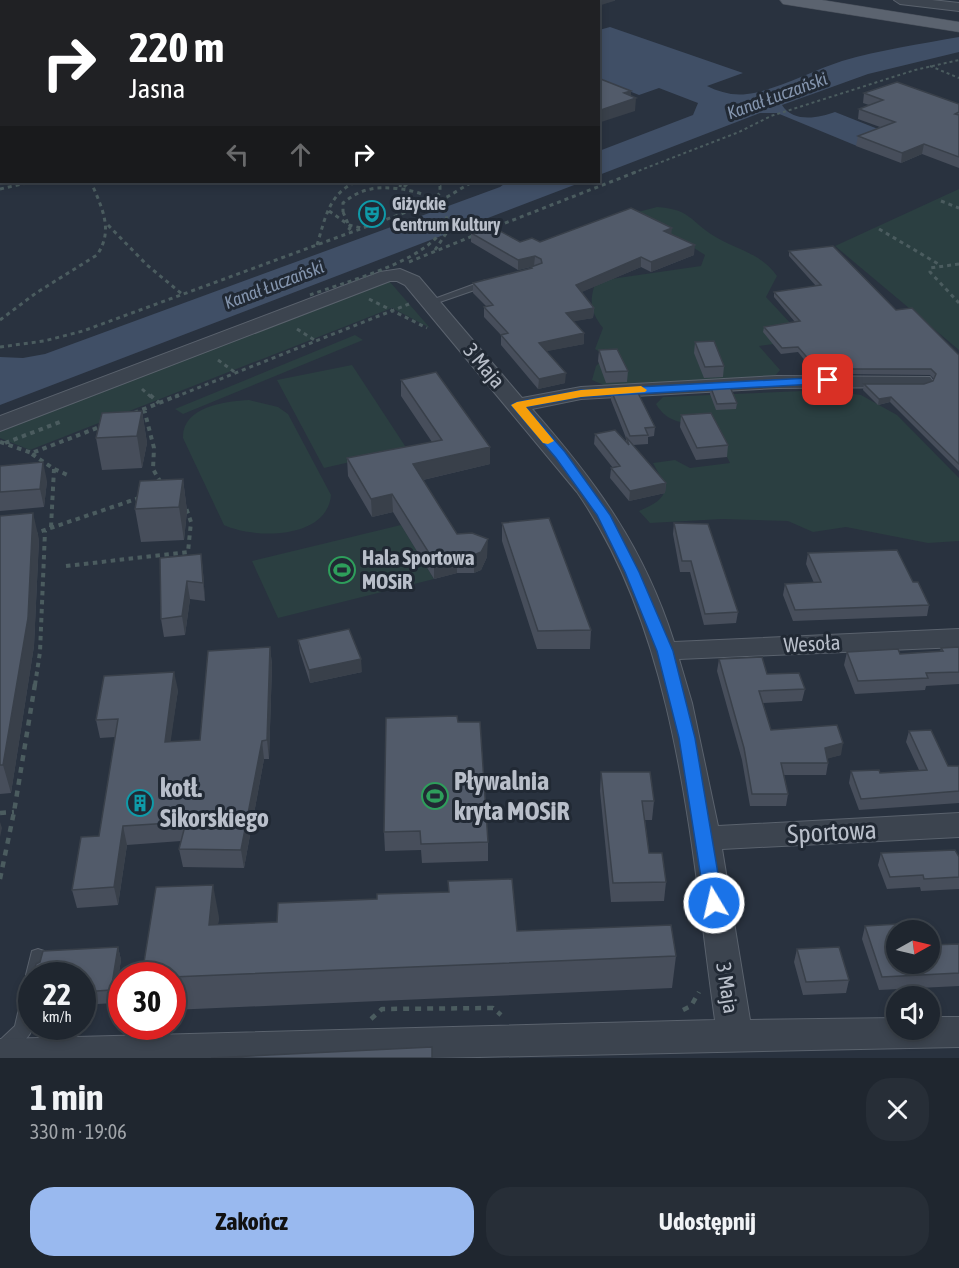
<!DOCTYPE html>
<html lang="pl">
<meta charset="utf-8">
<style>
body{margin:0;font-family:"Asap Condensed",sans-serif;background:#272e37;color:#f1f3f6;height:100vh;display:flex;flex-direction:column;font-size:22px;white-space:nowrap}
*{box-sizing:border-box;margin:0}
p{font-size:20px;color:#a1a5aa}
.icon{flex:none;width:33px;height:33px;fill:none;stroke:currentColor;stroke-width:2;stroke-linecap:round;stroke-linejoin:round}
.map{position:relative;height:1058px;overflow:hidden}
.sheet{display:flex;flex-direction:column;background:#1f262f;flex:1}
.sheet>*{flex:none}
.hud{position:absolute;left:0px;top:0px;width:600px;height:183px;box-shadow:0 3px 9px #0003,0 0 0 2px #3c434b;background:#202124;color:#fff;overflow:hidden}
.needle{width:39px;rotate:82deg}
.buttons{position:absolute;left:886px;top:920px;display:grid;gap:12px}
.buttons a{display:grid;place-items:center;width:54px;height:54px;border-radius:50%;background:#1f262f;box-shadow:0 3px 9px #0003,0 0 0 2px #3c434b;font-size:30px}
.speed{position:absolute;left:18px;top:962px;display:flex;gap:12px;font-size:30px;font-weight:700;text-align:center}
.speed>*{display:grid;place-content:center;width:78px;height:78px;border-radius:50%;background:#1f262f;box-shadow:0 3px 9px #0003,0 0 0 2px #3c434b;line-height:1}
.speed small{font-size:15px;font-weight:400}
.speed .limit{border:9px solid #d22;background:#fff;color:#111}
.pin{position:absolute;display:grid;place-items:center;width:51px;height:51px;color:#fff;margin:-26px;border-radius:12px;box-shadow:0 3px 9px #0006}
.me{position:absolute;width:66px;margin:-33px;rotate:351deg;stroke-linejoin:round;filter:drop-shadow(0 0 4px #0008)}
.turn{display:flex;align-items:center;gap:21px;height:126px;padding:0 30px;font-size:27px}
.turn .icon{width:78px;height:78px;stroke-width:2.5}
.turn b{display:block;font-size:42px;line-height:51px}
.lanes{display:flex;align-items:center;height:57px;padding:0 30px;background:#0003;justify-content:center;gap:30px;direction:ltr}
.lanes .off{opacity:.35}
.round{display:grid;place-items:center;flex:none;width:63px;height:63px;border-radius:24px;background:#272e37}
.headline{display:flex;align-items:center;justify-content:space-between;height:102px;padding:0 30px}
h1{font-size:36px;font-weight:700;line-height:45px}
.action{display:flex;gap:12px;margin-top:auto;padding:12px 30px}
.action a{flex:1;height:69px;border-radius:24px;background:#99b9ef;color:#111;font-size:24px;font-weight:700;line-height:69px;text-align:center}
.action a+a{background:#272e37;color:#f1f3f6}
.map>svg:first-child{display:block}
.green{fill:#2b3f41}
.water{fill:#404f66}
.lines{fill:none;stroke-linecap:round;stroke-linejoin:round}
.lane-casing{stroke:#5a626d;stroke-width:2}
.street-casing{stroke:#5a626d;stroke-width:2}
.primary-casing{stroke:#464d58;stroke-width:1}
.path-far3{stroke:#4b5c5f;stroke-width:2;stroke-dasharray:3 3;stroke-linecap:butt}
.path-far2{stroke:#4b5c5f;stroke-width:3;stroke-dasharray:4 4;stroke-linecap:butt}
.path-far1{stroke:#4b5c5f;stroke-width:4;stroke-dasharray:4.5 4.5;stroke-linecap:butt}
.path{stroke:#4b5c5f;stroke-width:4.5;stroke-dasharray:6 6;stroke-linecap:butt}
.lane{fill:#3c444f;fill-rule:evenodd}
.street{fill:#3c444f;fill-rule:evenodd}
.primary{fill:#5b636f;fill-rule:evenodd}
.path-bridge{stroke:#4b5c5f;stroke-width:3;stroke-dasharray:4 4;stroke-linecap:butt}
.wall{fill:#474e5b}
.shaded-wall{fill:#39404a}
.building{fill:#525b6a;stroke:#39404a;stroke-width:1.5}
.route{fill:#1a73e8;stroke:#114b97;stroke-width:1.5}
.slow{fill:#f59e0b}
.labels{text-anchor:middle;stroke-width:6;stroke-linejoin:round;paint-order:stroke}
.far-water-label{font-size:18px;font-style:italic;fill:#8495ae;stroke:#212934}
.far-poi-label{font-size:18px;font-weight:bold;fill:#b9bfca;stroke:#212934;text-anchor:start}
.street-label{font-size:21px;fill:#b9bfca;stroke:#212934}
.poi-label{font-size:21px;font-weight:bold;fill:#b9bfca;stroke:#212934;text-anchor:start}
.near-poi-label{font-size:26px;font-weight:bold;fill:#b9bfca;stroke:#212934;text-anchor:start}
.near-street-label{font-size:26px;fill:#b9bfca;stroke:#212934}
</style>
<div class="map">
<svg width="959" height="1058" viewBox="0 0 959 1058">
<rect width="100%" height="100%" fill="#29323f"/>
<path class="green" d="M959,189V350L835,246Z
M657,207C690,209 690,221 714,236C737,250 761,253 777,276L766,297L806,340L759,346L780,370L774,377L606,386L592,380L596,366L606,356L595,349L603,328C592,314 589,304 594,287L604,280L701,266L705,255L680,239L662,233L638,212Z
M384,282H390L430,328L392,308L30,450L0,438V429Z
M355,335L363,340L183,414L175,409Z
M352,365L407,449L324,468L277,380Z
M826,390L861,395L897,415L959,478V541L928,543L846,527L813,532L788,521L722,519L650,523L639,511C652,505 663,501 666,487L653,463L675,460L690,468L730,463L711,424C689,424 668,425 656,404L663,397Z
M249,400L278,407L288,414L331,495C327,540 254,539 224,525L183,438C182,407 225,401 249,400Z
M401,525L434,579L278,618L252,561Z"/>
<path class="water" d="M610,27L743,73L707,86C719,92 733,96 747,94C774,91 814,70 842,61C880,50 920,44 959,37V52L868,74L782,105C793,123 819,118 835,112L888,133L857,146L777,113H760L599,175V151L693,115L698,103L659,88L639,95L599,79V30Z
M507,182H582L0,405V357L23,358L45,354L500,187Z"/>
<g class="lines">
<defs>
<path id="lane" d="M486,280L491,283L489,285L434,304H428L426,302Z
M38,949L44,951L46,956L42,975H32V1030C27,1040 11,1056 0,1058V1040L15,1026L24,987L26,982L30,981L26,975L32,951Z"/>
<path id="street" d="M894,0H932L959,3V11L900,4Z
M2,144V154L0,155V145Z
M400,269L419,277L522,398L581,387L777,376L930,377L933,381L930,385L923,387L777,388L581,399L532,409C596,482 644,547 674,642L959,629V647L679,659L692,703L718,826L959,813V837L722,849L750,1020L897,1018V1029H930V1017H959V1047L432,1058H0V1039L715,1020C691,849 679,639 577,492L405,285L397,281H390L0,431V416L380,272Z"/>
<path id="primary" d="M780,0H822L959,22V32L789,5L783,4Z"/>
</defs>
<use href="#lane" class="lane-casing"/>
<use href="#street" class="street-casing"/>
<use href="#primary" class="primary-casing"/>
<path class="path-far3" d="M930,66L959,78
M633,173L739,132L771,116L915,70L959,60"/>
<path class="path-far2" d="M400,187L401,182
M404,187L409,182
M0,189L31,182
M941,201L959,208
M431,202L440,193V186L435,182
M329,211L349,225L361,228
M343,212L350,228L346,233
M108,225L147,265L182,294
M490,229L636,172
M879,229L940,265
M317,245C325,219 329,193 356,182
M435,250L447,232L446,220
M409,262L475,235
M959,264L930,268V272L959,303
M369,299L427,328
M0,320L36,293L97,255C114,230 102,208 91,182
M297,329L316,341
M0,347L44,341L83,331L447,197L472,182
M218,360L236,373
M142,389L151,397
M175,397L409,304"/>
<path class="path-far1" d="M150,395L159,403
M144,409L154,448L153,469L161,483
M134,413L179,395
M0,442L32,453L102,426
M5,443L60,422
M32,454L54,469L70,476
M51,527L54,469
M33,534L139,498
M66,566L188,552L191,522L185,505
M35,685L40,652L45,531"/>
<path class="path" d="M0,813L14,812
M0,879L14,812L35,684
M683,1010L691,1006L699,992
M371,1019L382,1009L493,1008L501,1015"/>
<use href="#lane" class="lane"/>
<use href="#street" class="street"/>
<use href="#primary" class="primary"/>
<path class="path-bridge" d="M310,295C345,282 410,265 436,238C474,199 399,183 371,189C360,191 352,196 343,203V212"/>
</g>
<path class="wall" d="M0,0H615L614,1L598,2H2V51L0,50Z
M864,93L959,104V168L922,154L901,163L856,146L858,136L880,127L858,119L859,109L869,105L863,103Z
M471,233L520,242L671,234L694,255L651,272L641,267L581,292L594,308L593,318L573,321L584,333V344L546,351L565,383L538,389L501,345V335L484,317V307L486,306L473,293V283L531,269V267L535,266L518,270L471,242Z
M789,251L896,310L959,355V471L890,402L878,405L863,390L864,384H924L933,381L934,379L930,375L841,374L833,365L811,368L798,352L781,354L763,332L764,327L795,322L774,297V292L816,286L789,256Z
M695,342L724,366L723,377L704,378L694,353Z
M599,350L628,371L627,382L606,383L598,361Z
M401,380L490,464L423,480L457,534L487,557L481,570L474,573H457L434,579L393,512L372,517L348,476L347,458L432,442L401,396Z
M711,388L737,403L736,409L716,410L710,394Z
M611,390L655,427L654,436L648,437V444L633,445L666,483L665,493L629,501L610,478L611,468H613L594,444L595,434L626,442V438L611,400Z
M142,411L147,443L142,468L102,470L96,438Z
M681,415L728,445L727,457L696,460L680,427Z
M0,466L47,481L44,507L0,511Z
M183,479L187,511L184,540L141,542L135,509Z
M0,516L39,539L34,646L11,793L0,794Z
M502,523L591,630L590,649H537L502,541Z
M674,523L738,612L736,623L704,625L690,572H680L673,534Z
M808,553L913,582L929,605L927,616L793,621L783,595L785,584L814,583L806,564Z
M201,554L203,572L205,601L190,599L185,635L164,637L161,619Z
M298,640L362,672L310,683L300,652Z
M270,647L272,665L269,759H264L244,868L183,867L179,849L181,841L127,845L118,905L77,908L72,890L99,836L115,737L100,738L96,720L178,690L170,742L200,740Z
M959,647V684L926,686L925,690L855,694L844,665L847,652L900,654L940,652L941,648Z
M719,659L767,674L805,689L802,701L763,703L771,730L841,755L828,758V763L826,775H784L788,794L786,806H750L742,760L717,671Z
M458,722L488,842V861L422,863L421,850L385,851L384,832Z
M909,731L948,766H959V803L859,810L849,783L851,771L880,773L919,770L906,742Z
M601,772L654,801L652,820H645L649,853L666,882L664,901L611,902L600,791Z
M881,853L959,857V889L921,891L920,887L887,889L878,865Z
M219,917L218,924L676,956L672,988L172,1010V975Z
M865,926L897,963L959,944V986L879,990L862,939Z
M118,947L121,960L114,1003L82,1005V975Z
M797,949L849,980L846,993L803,995L794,962Z"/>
<path class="shaded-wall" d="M583,0H615L614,1L598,6V2H578Z
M631,91V100L636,98L635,111L598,123V111L624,93Z
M0,113H2V126H0Z
M924,144L922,154L901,163L902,153Z
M672,228L671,237L664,231Z
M695,245L694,255L651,272V262Z
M535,256L534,266L518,270V260Z
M641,257V267L575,295L576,285Z
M594,308L593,318L565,323L566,313Z
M584,333V344L538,353L539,343Z
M834,360L833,365L811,368L812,363Z
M566,373L565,383L538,389L539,379Z
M891,397L890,402L878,405L879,399Z
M142,411L147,443L142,468L137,436Z
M490,447V464L414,482L413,464Z
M43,462L47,481L44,507L40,489Z
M183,479L187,511L184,540L179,507Z
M666,483L665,493L629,501L630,491Z
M392,494L393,512L372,517L371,499Z
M33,513L39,539L34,646L11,793L3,765Z
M488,539L487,557L481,570L474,573V555Z
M201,554L203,572L205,601L203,583Z
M457,555V573L434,579V561Z
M187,581L190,599L185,635L182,616Z
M270,647L272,665L269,759L267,740Z
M361,659L362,672L310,683L309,670Z
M174,672L178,690L168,760L165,742Z
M262,741L264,759L244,868L241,850Z
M843,743L841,755L823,760L825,748Z
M0,822L2,828L0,837Z
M123,826L127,845L118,905L114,887Z
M213,885L219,917L214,957L209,925Z
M118,947L121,960L114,1003L111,990Z"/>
<path class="building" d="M0,0H583L578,2H555L550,0L545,2H2V41L0,40Z
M598,78L631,91L624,93L636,98L598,111Z
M897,82L959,104V112L955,114L959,115V157L924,144L902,153L858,136L895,122L859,109L883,100L864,93Z
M0,83H2V113H0Z
M631,208L672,228L664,231L695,245L651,262L641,257L576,285L594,308L566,313L584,333L539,343L566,373L539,379L501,335L508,333L484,307L493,305L473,283L532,268L531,267L542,263L541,259L535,256L518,260L471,233L491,226L520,242L532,238L540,242Z
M833,246L896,310L912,308L959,355V464L891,397L879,399L864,384H924L933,381L936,374L931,369H842L834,360L812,363L798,347L782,348L764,327L800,321L774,292L821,285L789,251Z
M714,341L724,366L705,367L695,342Z
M617,349L628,371L606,372L599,350Z
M436,372L490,447L413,464L457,534L472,533L488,539L481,552L474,555H457L434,561L392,494L371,499L347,458L442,440L401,380Z
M730,387L737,403L717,404L711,388Z
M636,389L655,427L645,428L648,435L630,436L611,390Z
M142,411L137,436L96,438L102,413Z
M711,413L728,445L697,448L681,415Z
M615,430L629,445L626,437L666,483L630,491L611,468L620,466L595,434Z
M43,462L40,489L0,492V466Z
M183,479L179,507L135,509L140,481Z
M33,513L28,618L3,765H0V516Z
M549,518L591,630L538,631L502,523Z
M674,523L708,524L738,612L705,614L691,561H682Z
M897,550L913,582H918L929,605L795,610L785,584L821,582L808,553Z
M201,554L203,583L187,581L182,616L161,619L160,558Z
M349,629L361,659L309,670L298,640Z
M270,647L267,740L262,741L241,850L179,849L186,822L123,826L114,887L72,890L81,837L99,836L118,719L96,720L104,676L174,672L165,742L200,740L208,651Z
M959,647V672L926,673L928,678L858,681L847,652L898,649L900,654L943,651L941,648Z
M762,657L767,674L799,673L805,689L759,691L771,730L837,725L843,743L825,748L828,763H781L788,794H752L744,748L719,659Z
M457,716L458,722H480L488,842L421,844L420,831L384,832L386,718Z
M931,730L948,766H959V791L861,799L851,771L879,770L880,773L927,770L909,731Z
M601,772H650L654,801H642L649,853H662L666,882L613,883Z
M955,850L959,857V877L924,879L923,875L890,877L881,853Z
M512,879L517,931L671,925L676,956L172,977V975H142L156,887L213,885L209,925L277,922L278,903L377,899V894L449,892L448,881Z
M916,923L919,930H897V963H930V945L959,944V973L882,977L865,926Z
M118,947L111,990L82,992V975H34L36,964L40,962L43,951Z
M839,947L849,980L806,982L797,949Z
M432,1047V1058H211Z"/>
<path class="route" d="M828,377L832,378V383L581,397L526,407L565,452L610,515L639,572L673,651L695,738L723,903L721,908L714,911L708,908L705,903L679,738L657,651L625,572L597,515L556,458L511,405L517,402L581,390Z"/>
<path class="slow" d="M641,386L647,390L645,392L581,397L526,407L554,441L548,444L543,443L511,405L517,402L581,390Z"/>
<defs>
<symbol id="theatre-ring" viewBox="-11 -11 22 22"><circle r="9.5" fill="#212934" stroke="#0f9aa8" stroke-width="1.5"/><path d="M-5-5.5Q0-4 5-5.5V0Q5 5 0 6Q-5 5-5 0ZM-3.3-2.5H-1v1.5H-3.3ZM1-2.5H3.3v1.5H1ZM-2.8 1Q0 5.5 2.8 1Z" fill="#0f9aa8"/></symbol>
<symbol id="stadium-ring" viewBox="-11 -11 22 22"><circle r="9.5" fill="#212934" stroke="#2e9e5b" stroke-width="1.5"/><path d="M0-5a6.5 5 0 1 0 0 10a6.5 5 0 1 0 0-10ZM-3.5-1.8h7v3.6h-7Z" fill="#2e9e5b"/></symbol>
<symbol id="building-ring" viewBox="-11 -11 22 22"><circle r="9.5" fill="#212934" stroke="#0f9aa8" stroke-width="1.5"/><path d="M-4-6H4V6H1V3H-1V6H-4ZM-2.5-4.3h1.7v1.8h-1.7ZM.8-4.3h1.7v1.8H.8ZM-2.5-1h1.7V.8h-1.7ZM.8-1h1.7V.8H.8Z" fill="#0f9aa8"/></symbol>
</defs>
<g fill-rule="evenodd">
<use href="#theatre-ring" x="357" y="199" width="30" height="30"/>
<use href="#stadium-ring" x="327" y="555" width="30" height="30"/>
<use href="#stadium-ring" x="420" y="781" width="30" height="30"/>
<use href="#building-ring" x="125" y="788" width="30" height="30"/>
</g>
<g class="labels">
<g class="far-water-label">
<text transform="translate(777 96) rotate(-20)" y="6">Kanał Łuczański</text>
<text transform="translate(274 285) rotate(-21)" y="6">Kanał Łuczański</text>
</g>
<g class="far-poi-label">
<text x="392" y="210">Giżyckie<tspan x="392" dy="21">Centrum Kultury</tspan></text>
</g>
<g class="street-label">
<text transform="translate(484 366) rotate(50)" y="7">3 Maja</text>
<text transform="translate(812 644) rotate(-3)" y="7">Wesoła</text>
<text transform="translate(727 988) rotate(81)" y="7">3 Maja</text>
</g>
<g class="poi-label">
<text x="362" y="565">Hala Sportowa<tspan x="362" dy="24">MOSiR</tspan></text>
</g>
<g class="near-poi-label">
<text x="454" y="790">Pływalnia<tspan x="454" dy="30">kryta MOSiR</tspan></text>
<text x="160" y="797">kotł.<tspan x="160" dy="30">Sikorskiego</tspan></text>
</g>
<g class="near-street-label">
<text transform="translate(832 832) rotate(-3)" y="9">Sportowa</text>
</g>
</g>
</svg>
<div class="buttons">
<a><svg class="needle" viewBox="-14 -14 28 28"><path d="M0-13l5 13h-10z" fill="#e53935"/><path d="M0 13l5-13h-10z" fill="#a1a5aa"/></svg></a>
<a><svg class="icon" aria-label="sound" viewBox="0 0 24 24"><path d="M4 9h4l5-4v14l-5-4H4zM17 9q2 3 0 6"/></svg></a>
</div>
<div class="speed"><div>22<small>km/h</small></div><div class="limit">30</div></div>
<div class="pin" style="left:828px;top:380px;background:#d93025"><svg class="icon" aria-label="arrive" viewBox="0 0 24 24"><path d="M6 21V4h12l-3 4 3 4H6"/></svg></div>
<svg class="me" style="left:714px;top:903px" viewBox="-20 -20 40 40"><circle r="17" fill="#1a73e8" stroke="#fff" stroke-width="3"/><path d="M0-11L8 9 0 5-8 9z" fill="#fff"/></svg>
<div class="hud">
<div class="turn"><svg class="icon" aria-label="right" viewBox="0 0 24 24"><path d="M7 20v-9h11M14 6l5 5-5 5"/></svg><div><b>220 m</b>Jasna</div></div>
<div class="lanes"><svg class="icon off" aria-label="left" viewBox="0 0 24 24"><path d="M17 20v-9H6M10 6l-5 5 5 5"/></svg><svg class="icon off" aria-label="ahead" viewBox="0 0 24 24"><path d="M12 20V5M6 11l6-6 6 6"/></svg><svg class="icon" aria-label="right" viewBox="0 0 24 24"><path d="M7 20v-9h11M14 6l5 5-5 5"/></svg></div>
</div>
</div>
<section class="sheet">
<div class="headline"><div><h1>1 min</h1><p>330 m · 19:06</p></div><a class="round"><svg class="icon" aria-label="close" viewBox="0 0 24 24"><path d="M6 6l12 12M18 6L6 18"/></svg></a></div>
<div class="action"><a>Zakończ</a><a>Udostępnij</a></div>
</section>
